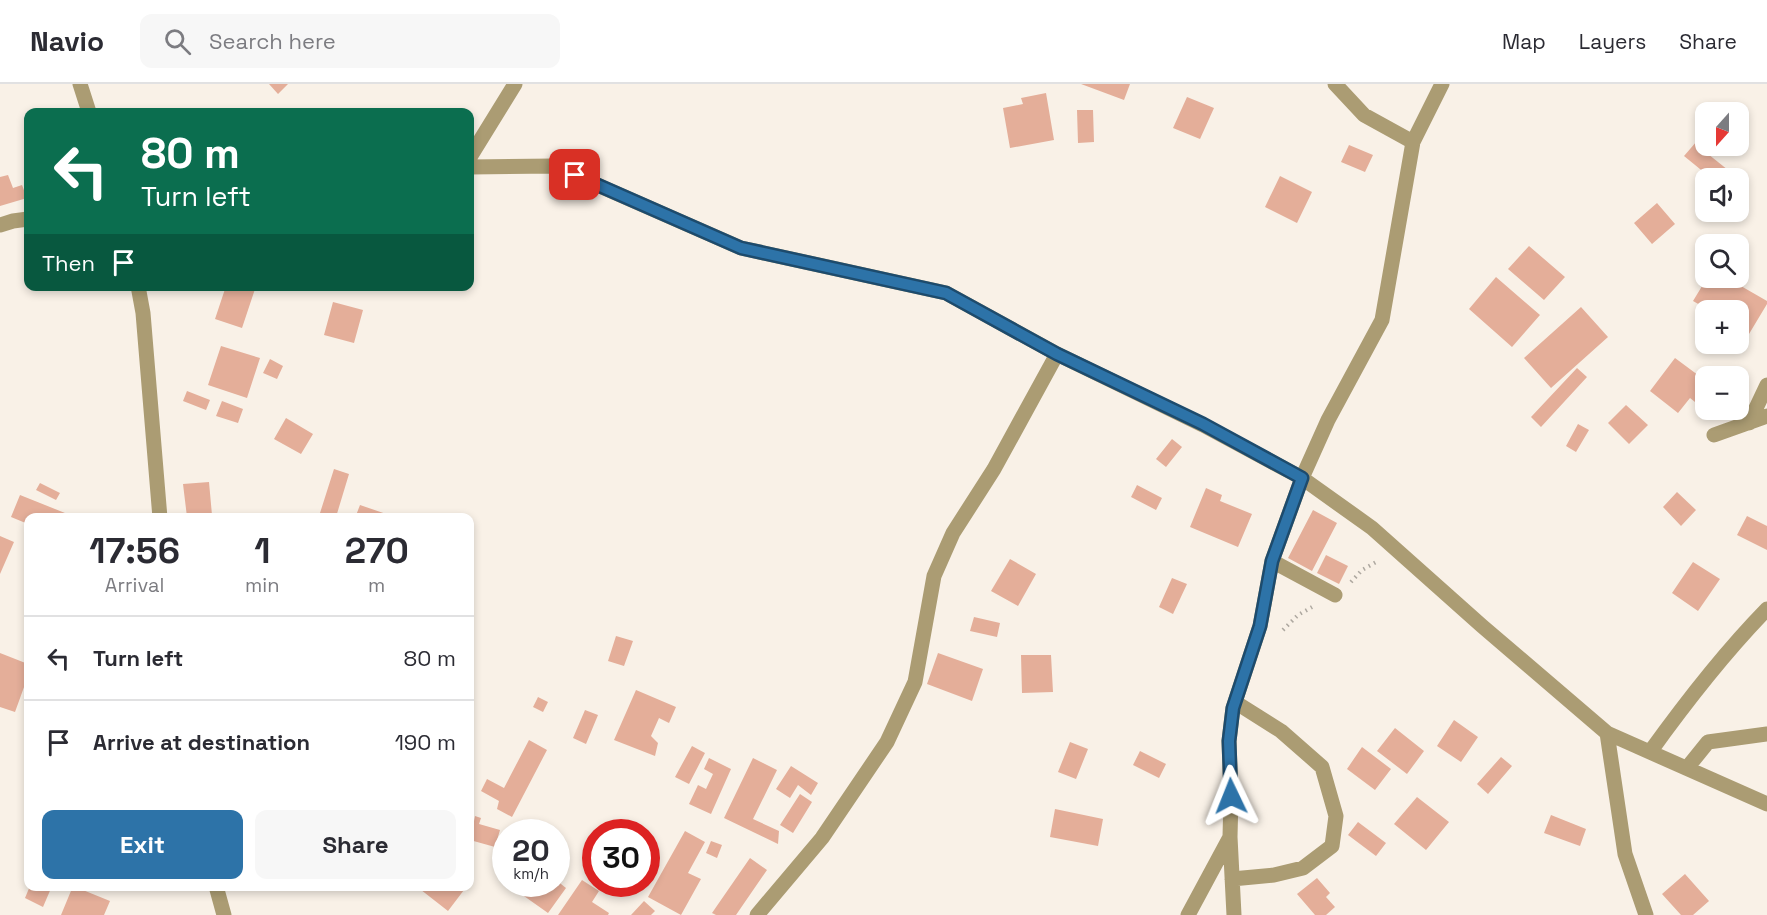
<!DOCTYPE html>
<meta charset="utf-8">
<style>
body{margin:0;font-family:"Space Grotesk",sans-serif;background:#f7f7f7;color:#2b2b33;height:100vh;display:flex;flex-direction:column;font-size:22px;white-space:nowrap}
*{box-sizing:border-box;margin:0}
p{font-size:20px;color:#7c7c81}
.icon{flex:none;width:33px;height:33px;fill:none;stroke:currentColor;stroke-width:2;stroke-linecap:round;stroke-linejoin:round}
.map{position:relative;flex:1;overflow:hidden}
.details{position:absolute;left:24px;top:429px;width:450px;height:378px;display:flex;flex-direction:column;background:#fff;border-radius:12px;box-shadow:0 3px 9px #0003}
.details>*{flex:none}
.hud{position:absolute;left:24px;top:24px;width:450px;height:183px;border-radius:12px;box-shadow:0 3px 9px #0003;background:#0b6e4f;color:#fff;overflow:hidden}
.needle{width:39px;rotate:201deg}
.buttons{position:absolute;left:1695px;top:18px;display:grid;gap:12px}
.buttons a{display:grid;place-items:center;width:54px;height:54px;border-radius:12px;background:#fff;box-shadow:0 3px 9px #0003;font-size:30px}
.speed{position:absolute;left:492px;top:735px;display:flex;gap:12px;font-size:30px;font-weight:700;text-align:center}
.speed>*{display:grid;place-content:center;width:78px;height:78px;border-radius:50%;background:#fff;box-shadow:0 3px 9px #0003;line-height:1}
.speed small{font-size:15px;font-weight:400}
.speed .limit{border:9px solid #d22;background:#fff;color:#111}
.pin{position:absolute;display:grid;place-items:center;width:51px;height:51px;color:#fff;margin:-26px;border-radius:12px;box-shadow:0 3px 9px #0006}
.me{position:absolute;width:66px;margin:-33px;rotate:358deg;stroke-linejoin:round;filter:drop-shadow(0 0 4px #0008)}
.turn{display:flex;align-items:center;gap:21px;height:126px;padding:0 18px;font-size:27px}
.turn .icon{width:78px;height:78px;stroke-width:2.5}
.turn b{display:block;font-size:42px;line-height:51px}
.then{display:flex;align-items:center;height:57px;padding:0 18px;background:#0003;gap:12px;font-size:22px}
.eta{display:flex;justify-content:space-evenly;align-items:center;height:102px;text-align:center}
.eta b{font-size:36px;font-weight:800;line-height:42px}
.primary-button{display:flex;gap:12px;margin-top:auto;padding:12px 18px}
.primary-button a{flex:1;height:69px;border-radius:12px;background:#2d73a8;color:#fff;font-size:24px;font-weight:800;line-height:69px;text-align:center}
.primary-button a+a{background:#f7f7f7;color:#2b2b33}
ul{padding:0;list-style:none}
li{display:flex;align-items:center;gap:18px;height:84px;padding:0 18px;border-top:2px solid #e1e1e2}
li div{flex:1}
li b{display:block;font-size:22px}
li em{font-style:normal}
header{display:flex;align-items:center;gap:36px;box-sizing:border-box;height:84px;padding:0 30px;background:#fff;border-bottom:2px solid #e1e1e2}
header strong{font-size:28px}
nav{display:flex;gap:33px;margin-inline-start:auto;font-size:21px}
.search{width:420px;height:54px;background:#f7f7f7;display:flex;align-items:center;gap:15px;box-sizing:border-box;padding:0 21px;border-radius:12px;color:#7c7c81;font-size:22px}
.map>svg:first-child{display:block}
.building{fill:#e4ae99}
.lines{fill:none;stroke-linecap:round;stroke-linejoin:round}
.path{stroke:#aea8a0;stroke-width:4;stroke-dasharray:1.5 4.5;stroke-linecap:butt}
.street{stroke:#ab9c73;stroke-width:15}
.route-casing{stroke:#1d4b6d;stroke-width:15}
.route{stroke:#2d73a8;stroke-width:10}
</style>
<header>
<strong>Navio</strong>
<div class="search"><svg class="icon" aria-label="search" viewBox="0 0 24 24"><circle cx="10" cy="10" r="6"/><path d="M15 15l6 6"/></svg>Search here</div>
<nav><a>Map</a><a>Layers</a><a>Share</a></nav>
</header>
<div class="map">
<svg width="1767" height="831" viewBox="0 0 1767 831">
<rect width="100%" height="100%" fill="#f9f1e7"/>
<path class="building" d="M269,0H288L278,10Z
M1081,0H1130L1124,16Z
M1046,9L1054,56L1010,64L1003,24L1023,20L1021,14Z
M1187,13L1214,24L1200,55L1173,44Z
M1077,26H1093L1094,58L1078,59Z
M1703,50L1706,52V62H1715L1708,70L1728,86L1721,94H1711L1684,72Z
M1349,61L1373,71L1365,88L1341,78Z
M8,91L13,104L22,101L27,114L0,122V93Z
M1280,92L1312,108L1297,139L1265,123Z
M1657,119L1675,140L1652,160L1634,139Z
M1529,162L1565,193L1544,216L1508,185Z
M1496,193L1540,231L1512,263L1469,225Z
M1707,194H1727L1767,217V220L1749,250L1738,244V226H1709L1693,217Z
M226,202H256L242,244L215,235Z
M333,218L363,226L354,259L324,251Z
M1581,223L1608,253L1551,304L1524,274Z
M221,262L260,274L247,314L208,301Z
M1675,274L1706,297V304L1695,318L1690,314L1678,329L1650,307Z
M270,275L283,282L277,295L263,289Z
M1577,284L1587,293L1541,343L1531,333Z
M187,307L210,316L206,326L183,317Z
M222,317L243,325L238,339L216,332Z
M1626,321L1648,341L1629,360L1608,339Z
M286,334L313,350L301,370L274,355Z
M1578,340L1589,346L1576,368L1566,362Z
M1172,355L1182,363L1166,383L1156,375Z
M334,385L349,390L336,433L320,429Z
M209,398L212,431L187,433L183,400Z
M40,399L60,409L56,416L36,406Z
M1137,401L1162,414L1156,426L1131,413Z
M1206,404L1222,411L1220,417L1252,430L1238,463L1190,443Z
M1677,408L1696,426L1681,442L1663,423Z
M20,411L75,433V434H28V440L11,433Z
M360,421L395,433V434H355Z
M1313,426L1337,439L1312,487L1288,474Z
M1747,432L1767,442V466L1737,451Z
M0,452L14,458L0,490Z
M1326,471L1348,482L1339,500L1317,489Z
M1010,475L1036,490L1018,522L991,507Z
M1693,478L1720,495L1698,527L1672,509Z
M1172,494L1187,500L1173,530L1159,523Z
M974,533L1000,539L997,553L970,547Z
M616,552L633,557L624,582L608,577Z
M0,569L28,580V592L15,628L0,623Z
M938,569L983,585L972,617L927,600Z
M1021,571H1051L1053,608L1022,609Z
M636,606L676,623L669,639L659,634L651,652L658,659L655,672L614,656Z
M538,613L548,618L543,628L533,623Z
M585,626L598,631L586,660L573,654Z
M1454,636L1478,653L1461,678L1437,662Z
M1395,644L1424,667L1407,690L1377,667Z
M529,656L547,666L512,733L497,725L499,717L481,707L487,695L504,704Z
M1070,658L1088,665L1076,695L1058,688Z
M692,662L705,669L689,700L675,693Z
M1362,663L1391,685L1375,706L1347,685Z
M1140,667L1166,680L1159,694L1133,681Z
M1501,673L1512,682L1488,710L1477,700Z
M709,674L731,685L711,730L689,720L698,701L706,705L713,690L704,685Z
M753,674L777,686L753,735L779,747L778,760L724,734Z
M791,682L818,699L811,711L798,701L790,714L776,705Z
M800,710L812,718L793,749L780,741Z
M1417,713L1449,738L1426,766L1394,740Z
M1055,725L1103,735L1098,762L1050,753Z
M1551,731L1586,745L1580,762L1544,749Z
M475,732L481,734L479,740L500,746L495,763L470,756V736L474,737Z
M1358,738L1386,759L1376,772L1348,751Z
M685,747L705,758L688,789L701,795L681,831L648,813Z
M711,757L722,761L717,774L706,769Z
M750,774L767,786L736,831H716L712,829Z
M1685,790L1709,817L1693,831H1681L1662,810Z
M1317,794L1330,809L1326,813L1335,823L1326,831H1315L1297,810Z
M556,796L566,804L548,829L507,800H556Z
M582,796L599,807L592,818L609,829L608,831H558Z
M30,802H52L43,823L25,814Z
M73,802L110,817L104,831H61Z
M416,802H467L448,827Z
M644,817L655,827L651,831H631Z"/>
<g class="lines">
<path class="path" d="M1351,498L1362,486L1378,477
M1283,546L1298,531L1312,523"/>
<path class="street" d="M80,0L89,28
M1335,0L1364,31L1413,58
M470,73L515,0
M470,83L554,82L741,164L946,209L1057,270L1203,341L1302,394L1372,444L1482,542L1607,649L1767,720
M0,141L13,137L28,135
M138,202L143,229L160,434
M1749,339L1767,301
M1714,351L1767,332
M1272,477L1335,511
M1607,649L1625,770L1646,831
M1650,668C1686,618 1724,569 1767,525
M1687,684L1708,658L1767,650
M1232,795L1274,791L1303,784L1332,762L1336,732L1322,683L1281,647L1235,618
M216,802L224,831
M757,831L822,754L887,658L915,598L934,492L953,449L994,385L1057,270
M1188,831L1230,753
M1234,831L1230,753L1231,712L1229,657L1233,624L1260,542L1272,477L1302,394L1328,336L1382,236L1413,58L1442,0"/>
</g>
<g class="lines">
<defs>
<path id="route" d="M575,91L741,164L946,209L1057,270L1203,340L1302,394L1272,477L1260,542L1233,624L1229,657L1231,712"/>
</defs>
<use href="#route" class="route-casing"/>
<use href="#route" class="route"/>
</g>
</svg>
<div class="buttons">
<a><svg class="needle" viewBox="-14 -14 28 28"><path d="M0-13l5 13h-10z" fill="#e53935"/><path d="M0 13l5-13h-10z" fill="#7c7c81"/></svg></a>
<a><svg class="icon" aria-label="sound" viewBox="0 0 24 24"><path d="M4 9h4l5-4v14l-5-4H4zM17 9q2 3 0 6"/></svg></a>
<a><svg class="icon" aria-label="search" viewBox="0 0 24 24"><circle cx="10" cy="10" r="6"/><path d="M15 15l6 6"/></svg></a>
<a>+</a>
<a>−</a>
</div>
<div class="speed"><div>20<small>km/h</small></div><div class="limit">30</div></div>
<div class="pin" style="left:575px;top:91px;background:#d93025"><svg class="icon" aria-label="arrive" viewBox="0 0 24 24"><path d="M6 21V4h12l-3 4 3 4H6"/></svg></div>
<svg class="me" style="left:1231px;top:712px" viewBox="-20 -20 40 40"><path d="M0-17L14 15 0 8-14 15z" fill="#2d73a8" stroke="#fff" stroke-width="4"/></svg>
<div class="hud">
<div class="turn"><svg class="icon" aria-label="left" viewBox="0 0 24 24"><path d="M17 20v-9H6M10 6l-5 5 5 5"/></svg><div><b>80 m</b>Turn left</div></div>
<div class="then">Then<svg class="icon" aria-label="arrive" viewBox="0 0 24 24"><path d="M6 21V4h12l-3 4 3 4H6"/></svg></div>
</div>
<section class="details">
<div class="eta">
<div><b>17:56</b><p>Arrival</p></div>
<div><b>1</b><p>min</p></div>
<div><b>270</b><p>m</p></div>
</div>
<ul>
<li><svg class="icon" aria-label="left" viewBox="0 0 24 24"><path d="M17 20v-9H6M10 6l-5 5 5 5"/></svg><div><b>Turn left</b></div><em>80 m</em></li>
<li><svg class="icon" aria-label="arrive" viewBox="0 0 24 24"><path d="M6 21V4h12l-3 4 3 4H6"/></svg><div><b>Arrive at destination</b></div><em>190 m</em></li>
</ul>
<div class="primary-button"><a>Exit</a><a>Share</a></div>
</section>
</div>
